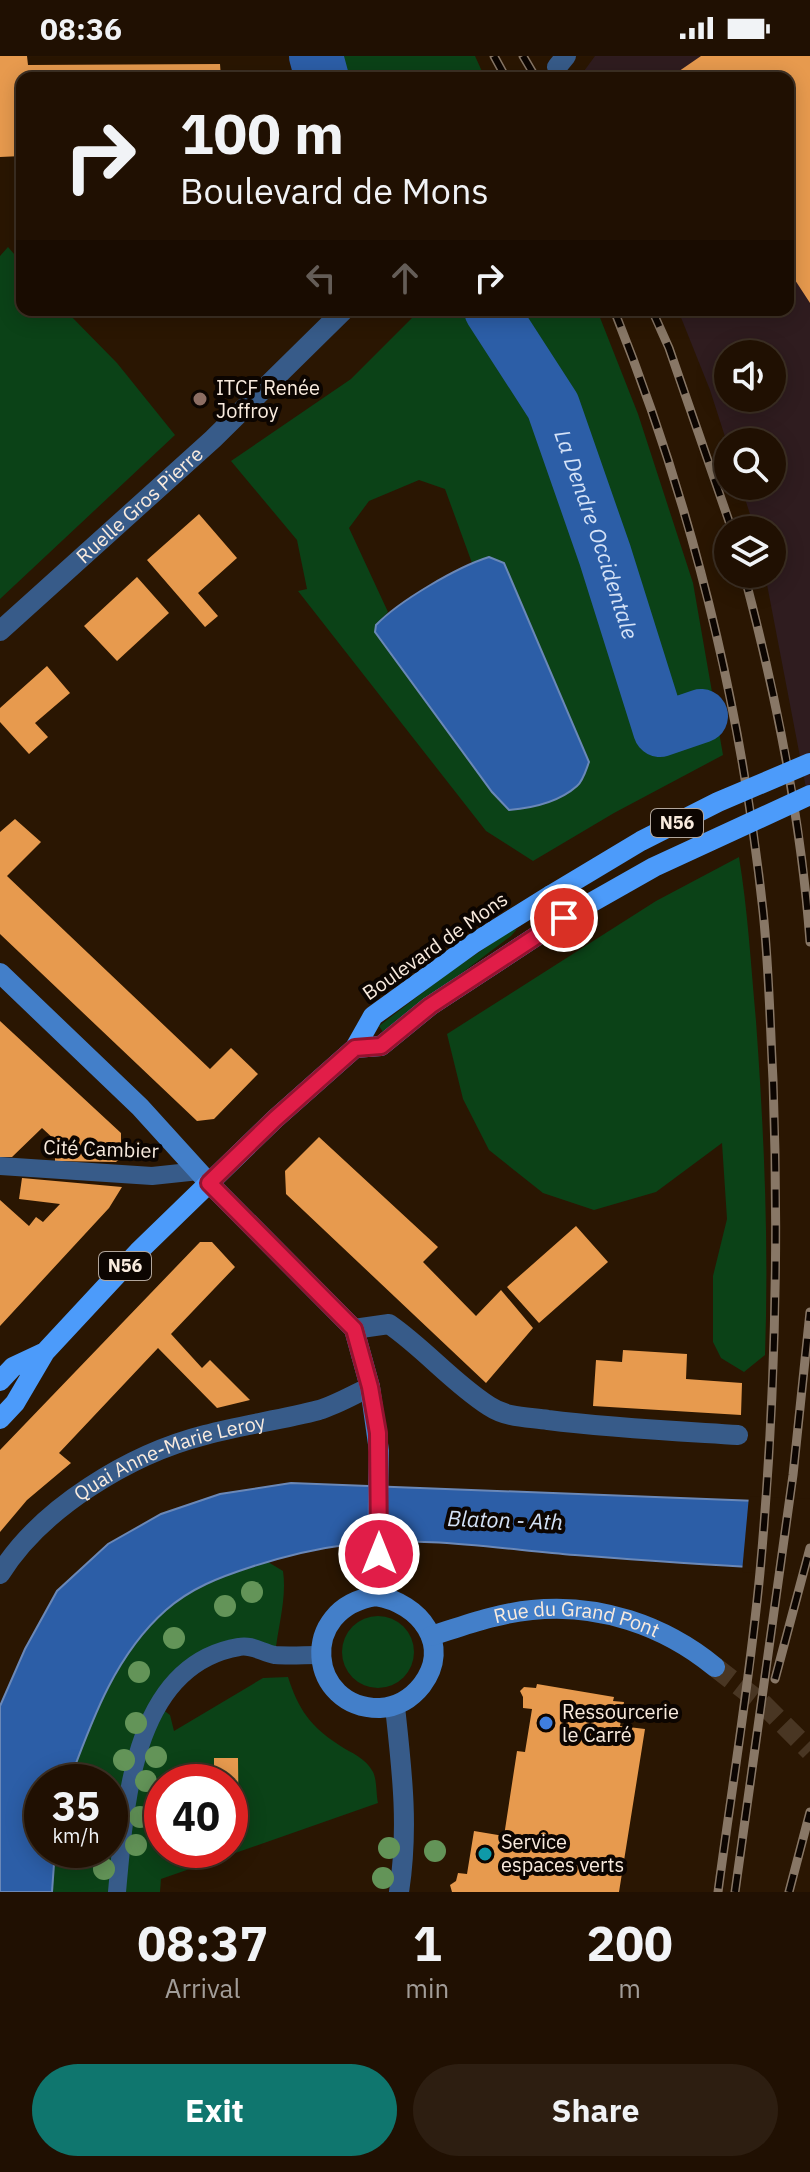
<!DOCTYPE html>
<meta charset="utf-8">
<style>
body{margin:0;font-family:"IBM Plex Sans",sans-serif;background:#2d1e11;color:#f1f3f6;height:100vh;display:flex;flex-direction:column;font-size:30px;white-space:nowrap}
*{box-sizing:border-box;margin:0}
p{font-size:26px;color:#a29d99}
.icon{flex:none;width:44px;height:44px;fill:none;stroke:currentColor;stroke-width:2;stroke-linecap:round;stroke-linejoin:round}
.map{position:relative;height:1836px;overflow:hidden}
.details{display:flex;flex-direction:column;background:#201002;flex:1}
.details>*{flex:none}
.hud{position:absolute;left:16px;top:16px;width:778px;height:244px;border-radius:16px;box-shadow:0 4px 20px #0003,0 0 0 2px #3d3024;background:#201002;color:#f1f3f6;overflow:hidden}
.fabs{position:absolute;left:714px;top:284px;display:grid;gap:16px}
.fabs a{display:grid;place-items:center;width:72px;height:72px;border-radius:50%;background:#201002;box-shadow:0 4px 20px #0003,0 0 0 2px #3d3024;font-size:40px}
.speed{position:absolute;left:24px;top:1708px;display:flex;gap:16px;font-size:40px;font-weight:700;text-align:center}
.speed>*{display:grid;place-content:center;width:104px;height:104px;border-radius:50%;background:#201002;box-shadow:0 4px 20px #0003,0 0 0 2px #3d3024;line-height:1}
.speed small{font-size:20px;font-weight:400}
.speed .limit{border:12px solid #d22;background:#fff;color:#111}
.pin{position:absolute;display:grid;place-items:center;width:68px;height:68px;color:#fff;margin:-34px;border:4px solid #fff;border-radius:50%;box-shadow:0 2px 8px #0007}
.me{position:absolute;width:88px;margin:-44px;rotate:0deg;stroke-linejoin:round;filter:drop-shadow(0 0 6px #0008)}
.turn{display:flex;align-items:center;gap:28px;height:168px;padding:0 32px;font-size:36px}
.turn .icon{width:104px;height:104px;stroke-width:2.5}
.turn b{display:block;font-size:56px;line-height:68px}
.lanes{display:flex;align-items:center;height:76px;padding:0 32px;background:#0003;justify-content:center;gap:40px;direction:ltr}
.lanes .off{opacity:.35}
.eta{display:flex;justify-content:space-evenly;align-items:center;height:136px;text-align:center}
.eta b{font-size:48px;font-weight:700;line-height:56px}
.action{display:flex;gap:16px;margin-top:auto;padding:16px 32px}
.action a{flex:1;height:92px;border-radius:48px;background:#0f766e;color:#fff;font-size:32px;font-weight:700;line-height:92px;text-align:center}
.action a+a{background:#2d1e11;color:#f1f3f6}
.status{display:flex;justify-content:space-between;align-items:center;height:56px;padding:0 40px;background:#201002;direction:ltr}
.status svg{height:22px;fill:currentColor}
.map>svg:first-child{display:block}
.industrial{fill:#2f1c1f;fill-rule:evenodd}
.green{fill:#0b4217;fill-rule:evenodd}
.water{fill:#2c5ea7;stroke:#6a88b8;stroke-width:2}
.pier{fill:#2a1602}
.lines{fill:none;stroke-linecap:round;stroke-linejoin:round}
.river{stroke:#2c5ea7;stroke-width:54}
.building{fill:#e79a4e}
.secondary-tunnel{stroke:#493623;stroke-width:20;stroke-dasharray:20 10;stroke-linecap:butt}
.lane{stroke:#375b89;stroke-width:18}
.street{stroke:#375b89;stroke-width:20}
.secondary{stroke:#437fc9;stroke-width:20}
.primary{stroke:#4c9bfa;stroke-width:20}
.rail-casing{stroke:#876;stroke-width:9}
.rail{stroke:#0c0501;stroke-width:6;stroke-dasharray:18;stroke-linecap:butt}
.primary-bridge{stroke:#4c9bfa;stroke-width:20}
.tree{fill:#639458}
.route-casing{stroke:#92132f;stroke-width:20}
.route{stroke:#e11d48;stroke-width:14}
.education-dot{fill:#8d6e63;stroke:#0c0501;stroke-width:3}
.shop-dot{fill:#3f7fe0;stroke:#0c0501;stroke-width:3}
.culture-dot{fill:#0f9aa8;stroke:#0c0501;stroke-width:3}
.labels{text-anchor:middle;stroke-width:8;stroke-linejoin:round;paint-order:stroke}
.shield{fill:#0c0501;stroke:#b2a69c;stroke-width:2}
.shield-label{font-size:18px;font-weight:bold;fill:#f9ebde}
.poi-label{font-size:20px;fill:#f9ebde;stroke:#0c0501;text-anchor:start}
.street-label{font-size:20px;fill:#f9ebde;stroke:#0c0501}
.water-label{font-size:22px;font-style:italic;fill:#d4e2f7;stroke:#0c0501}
</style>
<div class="status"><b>08:36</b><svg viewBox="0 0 49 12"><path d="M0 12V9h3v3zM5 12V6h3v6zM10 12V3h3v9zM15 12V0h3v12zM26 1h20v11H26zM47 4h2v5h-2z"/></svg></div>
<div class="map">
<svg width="810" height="1836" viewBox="0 0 810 1836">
<rect width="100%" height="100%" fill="#2a1602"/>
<path class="industrial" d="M595,0H810V753L765,518H772V474H755L741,430H772V386H728V390L710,334L678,254H788V22H579ZM728,298H772V342H728Z"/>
<path class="green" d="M316,0H475L485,22H322Z
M8,191L22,207V254H65L117,307L175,379L0,543V200Z
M420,254H597L638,358L693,527L723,699L614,757L533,805L486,775L298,535L307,533L297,484L231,405L351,323ZM419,424L445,433L472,507L489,501L550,746L509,754L492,736L375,576L376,569L388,556L349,472L369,445Z
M739,801C748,856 751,910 756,965C764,1076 769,1188 765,1299L744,1316L721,1302L713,1286V1220L727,1163L722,1087L656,1136L594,1154L543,1137L489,1094L463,1043L447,978L656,845Z
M517,873L511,880L383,976L379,970L447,918L510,875Z
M268,1506L283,1515C287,1542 278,1570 275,1599L243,1590L203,1602L158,1650L170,1659L174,1675L263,1622L288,1621C298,1653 311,1671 339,1689C351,1697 366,1702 373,1716C377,1724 376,1738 378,1747L161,1823L160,1836H52L55,1794H110V1726H69C96,1654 122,1582 188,1537C211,1521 241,1514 268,1506ZM162,1726H230V1794H162Z
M342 1596a36 36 0 1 1 72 0a36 36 0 1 1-72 0Z"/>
<path class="water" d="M489,501L504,507L589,706C586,714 583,725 577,730C559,746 533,752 509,754L492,736L375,576L376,569C399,545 457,511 489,501Z
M291,1427L810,1447V1514C731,1511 653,1505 575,1499C500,1493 420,1479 345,1489C313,1493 282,1501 251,1511C220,1521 191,1532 166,1554C115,1599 92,1664 69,1726H42V1794H55L52,1836H0V1650L25,1593L57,1535L108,1488L161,1458L220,1438Z"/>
<path class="pier" d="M749,1440L810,1443V1518L742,1516Z"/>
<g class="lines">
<g class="river">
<path d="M316,0L322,22"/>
<path id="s1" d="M491,254L553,350L605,499L660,674L701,660"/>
</g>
</g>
<path class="building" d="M0,0H27L28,9L220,8L221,22H22V100L0,101Z
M701,0H810V247L795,224L788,228V22H669Z
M199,458L237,502L198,537L218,560L205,571L147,504Z
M137,521L169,557L117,605L84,570Z
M47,610L70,637L35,667L48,681L29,698L0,666V652Z
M15,763L41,786L7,820L210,1013L231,992L258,1018L214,1063L197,1065L0,878V776Z
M0,965L121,1077V1101L116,1106L55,1105V1084L42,1072L12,1101H0Z
M319,1081L438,1191L423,1206L476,1260L501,1234L533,1272L486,1327L286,1138L285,1115Z
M22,1122L122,1131L109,1152L0,1270V1144L29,1170L36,1161L43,1166L60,1148L19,1143Z
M576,1170L608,1206L539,1267L507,1231Z
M200,1186H212L235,1211L171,1278L202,1312L210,1304L250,1344L217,1352L158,1292L59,1397L71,1407L27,1444L0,1476V1394Z
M623,1294L687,1298L686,1323L742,1327L741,1359L593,1350L596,1304L622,1306Z
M537,1628L614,1641L613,1645L624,1646L620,1670L645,1673L619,1836H452L450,1829L456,1825L458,1817L467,1818L474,1775L504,1780L517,1695L525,1696L532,1653L523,1652V1641L520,1635L524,1631L536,1632Z
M214,1702H238L239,1791L230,1792V1726H214Z"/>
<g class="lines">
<path class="secondary-tunnel" d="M715,1611L764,1649L810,1695"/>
<path class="lane" d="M0,1110L152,1120L199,1115
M117,1836C125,1750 132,1609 239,1591C251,1588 263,1597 275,1599C289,1600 304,1599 318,1599"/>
<g class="street">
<path d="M557,11L566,0"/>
<path id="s2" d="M0,575L213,383L344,254"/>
<path d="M354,1273L389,1268C425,1293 453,1327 489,1350C507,1362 528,1361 548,1364C611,1372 675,1375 738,1379"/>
<path id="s3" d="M0,1518C41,1452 130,1398 205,1379C242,1369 281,1364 319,1354C336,1349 353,1339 370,1331"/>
<path d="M395,1651C402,1715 409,1772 399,1836"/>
</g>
<g class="secondary">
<path d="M0,917L140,1051L209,1127L354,1273L370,1331L379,1395L376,1540"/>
<path d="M376,1540C420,1547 452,1589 422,1629C411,1643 397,1651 380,1652C308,1653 297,1552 376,1540Z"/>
<path id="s4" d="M431,1580C463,1570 498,1557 532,1554C598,1547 664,1569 715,1611"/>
</g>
<path class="primary" d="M355,992L381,990L430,950L564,862
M0,1325L13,1311L45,1296
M0,1363L15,1347L45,1296L138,1196L275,1063L355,992L373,960L474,887L551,839"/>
<defs>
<path id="rail" d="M494,0L506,22
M523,0L536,22
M614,254C691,446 741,649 763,855C769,911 770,968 773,1024C779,1188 775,1352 760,1516C750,1623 732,1730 718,1836
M652,254L669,292L732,474
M744,518C776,639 801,761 810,886
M775,1623L810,1492
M735,1836L793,1419L810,1256
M789,1836L810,1756"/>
</defs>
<use href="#rail" class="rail-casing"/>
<use href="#rail" class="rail"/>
<path class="primary-bridge" d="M551,839L641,785L718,746L810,707
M564,862L654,811L810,739"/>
</g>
<g class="tree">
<circle cx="252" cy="1536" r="11"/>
<circle cx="225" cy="1550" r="11"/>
<circle cx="174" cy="1582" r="11"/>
<circle cx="139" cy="1616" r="11"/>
<circle cx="136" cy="1667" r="11"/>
<circle cx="156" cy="1701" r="11"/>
<circle cx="124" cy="1704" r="11"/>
<circle cx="146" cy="1725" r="11"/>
<circle cx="140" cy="1761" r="11"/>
<circle cx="136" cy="1789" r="11"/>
<circle cx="389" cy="1792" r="11"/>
<circle cx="435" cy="1795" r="11"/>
<circle cx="104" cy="1813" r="11"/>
<circle cx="383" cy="1822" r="11"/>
</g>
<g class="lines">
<defs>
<path id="route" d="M379,1498L378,1377L370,1331L354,1273L209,1127L275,1063L355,992L381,990L430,950L564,862"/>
</defs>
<use href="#route" class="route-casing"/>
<use href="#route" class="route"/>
</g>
<circle class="education-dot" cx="200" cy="343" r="8"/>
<circle class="shop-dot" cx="546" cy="1667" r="8"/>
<circle class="culture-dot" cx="485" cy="1798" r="8"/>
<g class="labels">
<g class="shield">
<rect x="651" y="753" width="52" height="28" rx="6"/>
<rect x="99" y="1196" width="52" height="28" rx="6"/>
</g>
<g class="shield-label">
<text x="677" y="773">N56</text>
<text x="125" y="1216">N56</text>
</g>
<g class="poi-label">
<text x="216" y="339">ITCF Renée<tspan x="216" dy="23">Joffroy</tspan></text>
<text x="562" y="1663">Ressourcerie<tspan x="562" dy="23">le Carré</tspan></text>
<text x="501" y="1793">Service<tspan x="501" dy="23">espaces verts</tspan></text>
</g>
<g class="street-label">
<text dy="7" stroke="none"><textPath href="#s2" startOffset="188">Ruelle Gros Pierre</textPath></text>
<text transform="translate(435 890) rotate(-35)" y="7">Boulevard de Mons</text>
<text transform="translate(101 1093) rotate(2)" y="7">Cité Cambier</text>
<text dy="7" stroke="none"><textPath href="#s3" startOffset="212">Quai Anne-Marie Leroy</textPath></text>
<text dy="7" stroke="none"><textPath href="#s4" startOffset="150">Rue du Grand Pont</textPath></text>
</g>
<g class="water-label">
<text dy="8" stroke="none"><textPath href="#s1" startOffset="250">La Dendre Occidentale</textPath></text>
<text transform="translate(505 1464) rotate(2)" y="8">Blaton - Ath</text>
</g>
</g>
</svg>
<div class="fabs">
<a><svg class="icon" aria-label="sound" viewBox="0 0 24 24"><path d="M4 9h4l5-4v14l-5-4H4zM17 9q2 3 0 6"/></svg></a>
<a><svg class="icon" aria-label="search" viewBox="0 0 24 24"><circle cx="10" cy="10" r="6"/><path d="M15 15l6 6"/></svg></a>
<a><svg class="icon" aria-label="layers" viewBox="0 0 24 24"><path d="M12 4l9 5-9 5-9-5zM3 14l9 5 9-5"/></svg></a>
</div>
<div class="speed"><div>35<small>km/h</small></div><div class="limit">40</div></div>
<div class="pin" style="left:564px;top:862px;background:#d93025"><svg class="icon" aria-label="arrive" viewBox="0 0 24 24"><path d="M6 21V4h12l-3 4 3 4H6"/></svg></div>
<svg class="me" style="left:379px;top:1498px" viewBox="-20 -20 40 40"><circle r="17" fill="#e11d48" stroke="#fff" stroke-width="3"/><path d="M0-11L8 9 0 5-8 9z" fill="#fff"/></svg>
<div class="hud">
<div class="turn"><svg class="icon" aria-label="right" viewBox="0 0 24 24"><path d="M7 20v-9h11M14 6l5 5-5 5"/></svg><div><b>100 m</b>Boulevard de Mons</div></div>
<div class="lanes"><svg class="icon off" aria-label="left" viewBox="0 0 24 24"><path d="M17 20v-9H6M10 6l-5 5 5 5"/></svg><svg class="icon off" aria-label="ahead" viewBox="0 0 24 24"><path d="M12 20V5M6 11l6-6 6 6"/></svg><svg class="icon" aria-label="right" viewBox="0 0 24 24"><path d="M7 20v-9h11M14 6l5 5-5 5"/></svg></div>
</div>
</div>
<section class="details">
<div class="eta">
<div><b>08:37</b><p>Arrival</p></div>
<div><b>1</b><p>min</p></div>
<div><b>200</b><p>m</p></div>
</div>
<div class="action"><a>Exit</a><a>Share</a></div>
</section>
